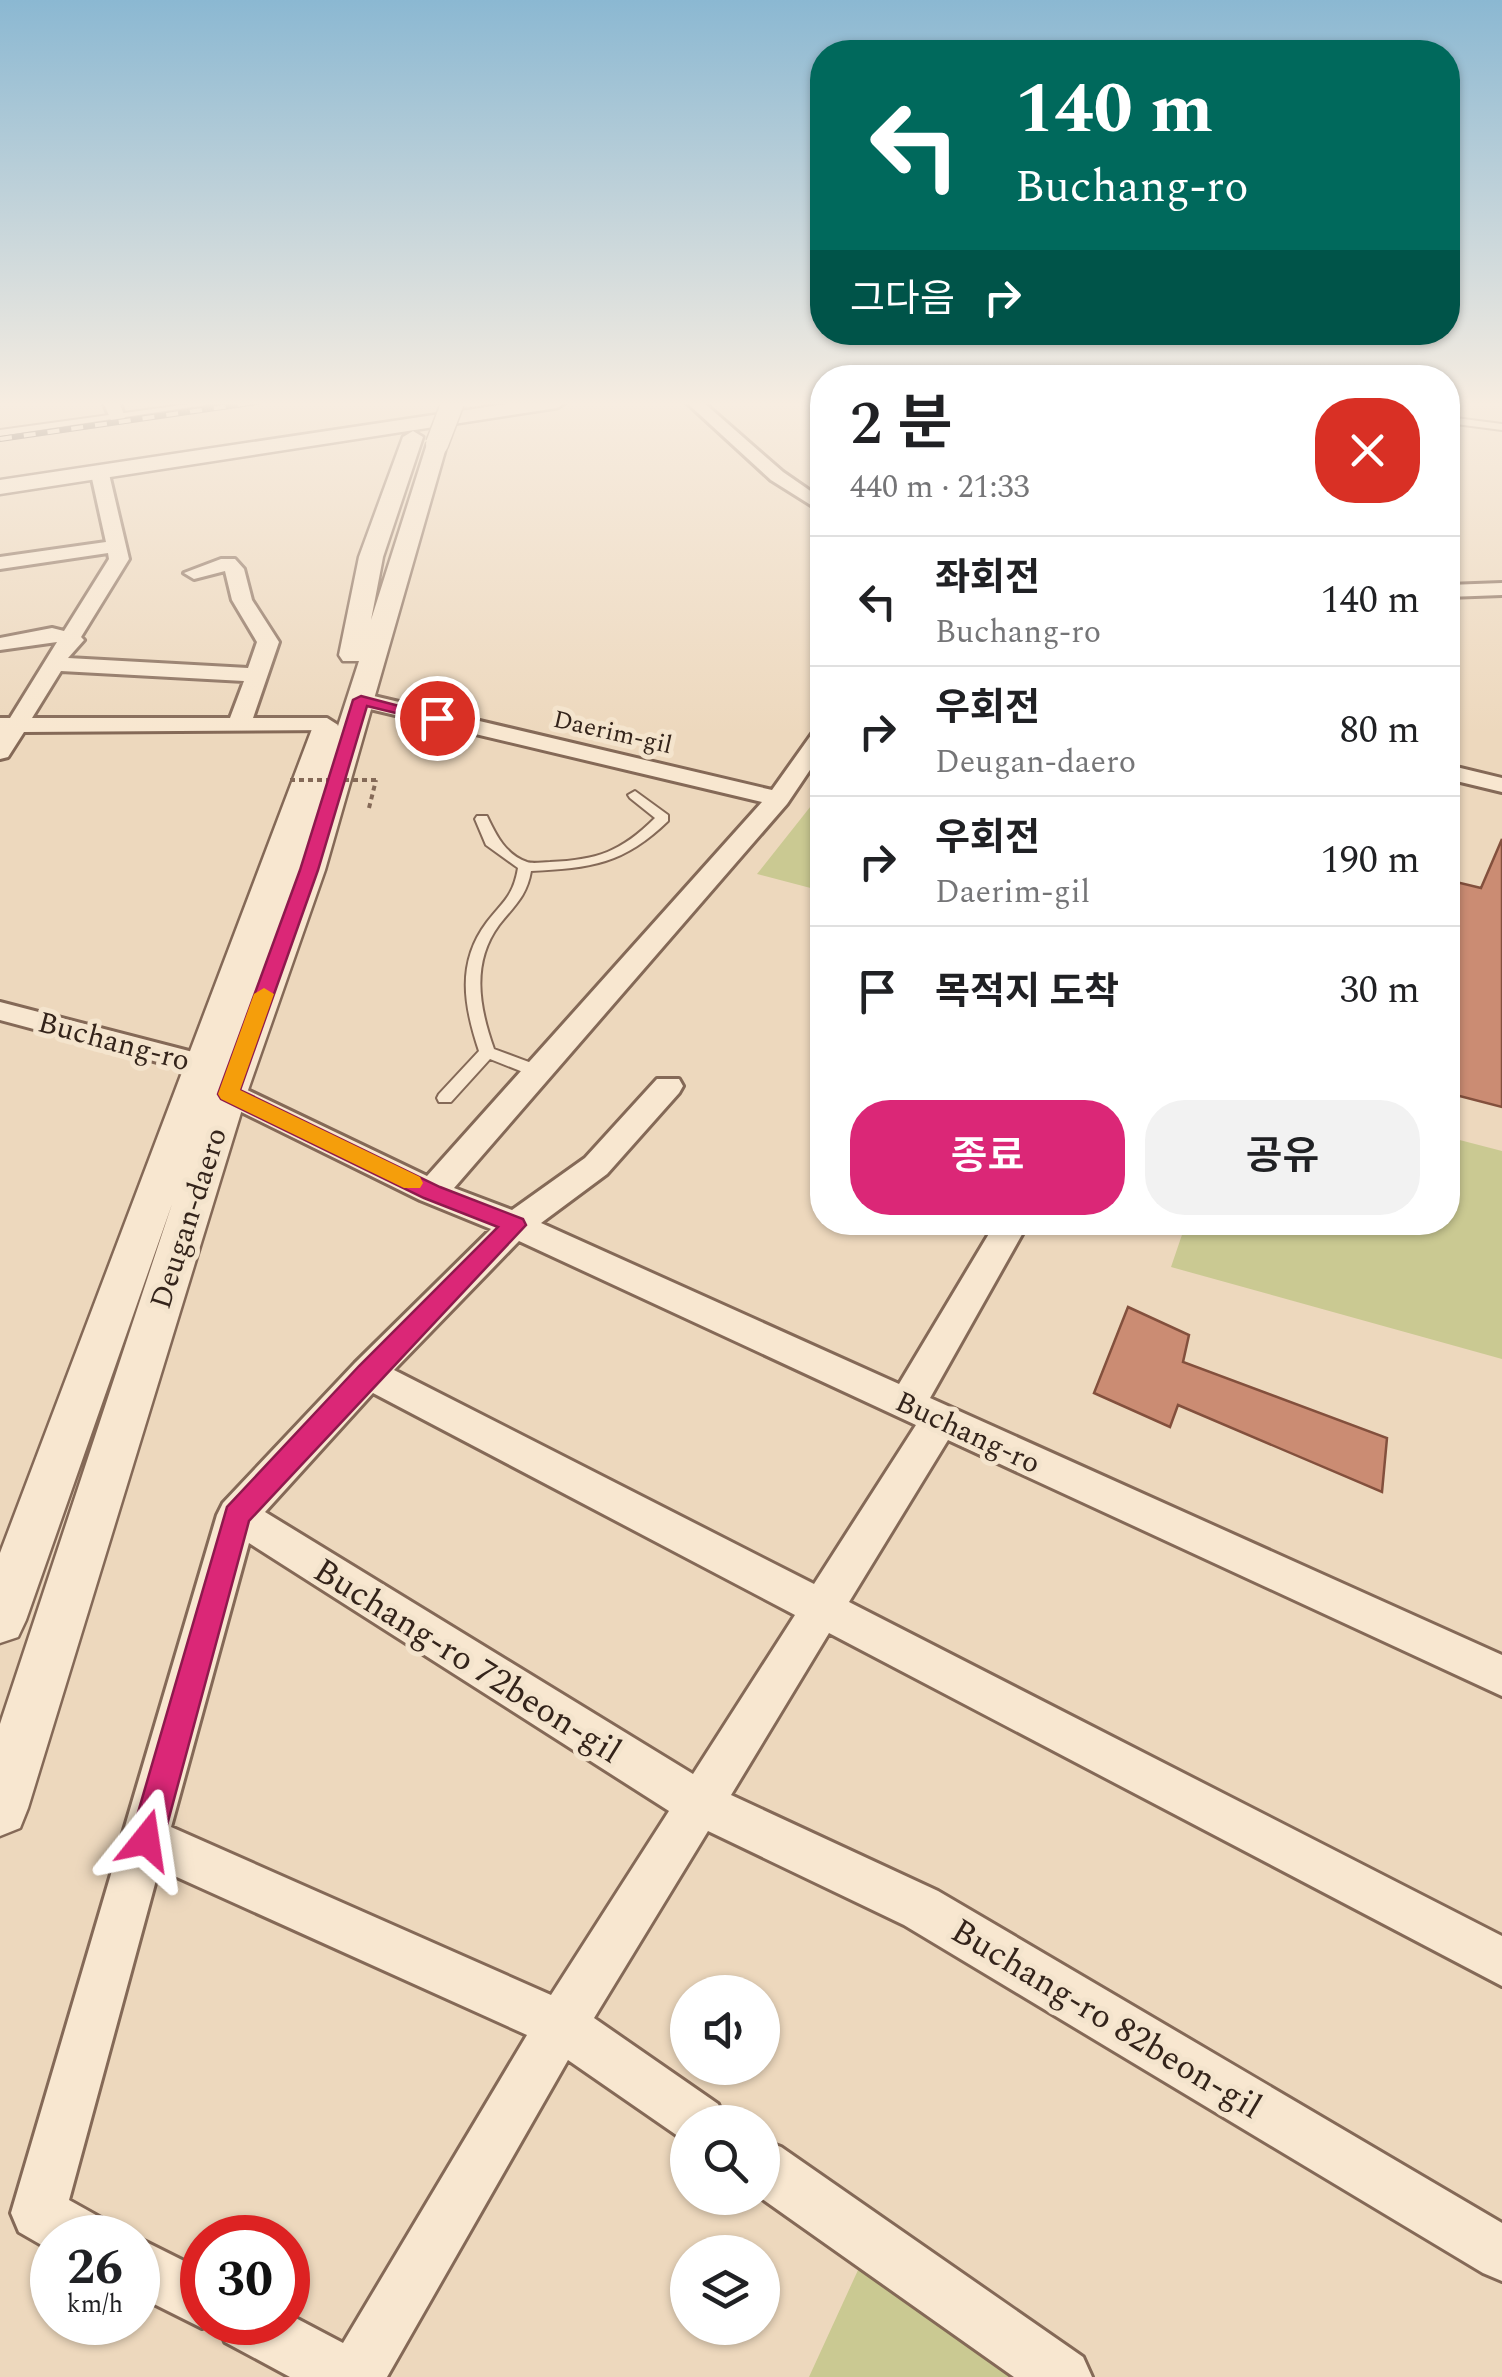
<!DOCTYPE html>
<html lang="ko">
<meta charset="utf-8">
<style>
body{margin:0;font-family:Spectral,"Noto Sans KR",serif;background:#f2f2f2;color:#202124;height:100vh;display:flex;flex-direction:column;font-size:38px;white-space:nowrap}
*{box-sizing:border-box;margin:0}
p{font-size:32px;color:#757577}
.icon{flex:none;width:55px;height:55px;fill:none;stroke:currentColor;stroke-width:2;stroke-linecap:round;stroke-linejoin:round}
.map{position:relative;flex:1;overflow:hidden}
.details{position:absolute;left:810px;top:365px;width:650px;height:870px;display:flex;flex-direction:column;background:#fff;border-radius:40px;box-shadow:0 2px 8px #0004}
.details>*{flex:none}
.top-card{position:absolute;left:810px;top:40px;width:650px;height:305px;border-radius:40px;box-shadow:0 2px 8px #0004;background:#00695c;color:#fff;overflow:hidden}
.controls{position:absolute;left:670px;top:1975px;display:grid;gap:20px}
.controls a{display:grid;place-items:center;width:110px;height:110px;border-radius:50%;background:#fff;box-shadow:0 2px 8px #0004;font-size:50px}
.speed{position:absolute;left:30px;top:2215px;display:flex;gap:20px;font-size:50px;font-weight:700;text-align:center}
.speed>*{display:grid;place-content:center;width:130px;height:130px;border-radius:50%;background:#fff;box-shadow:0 2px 8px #0004;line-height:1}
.speed small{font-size:25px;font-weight:400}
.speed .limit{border:15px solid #d22;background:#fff;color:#111}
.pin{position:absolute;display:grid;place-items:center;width:85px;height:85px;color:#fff;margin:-42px;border:5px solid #fff;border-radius:50%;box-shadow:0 2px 10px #0007}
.me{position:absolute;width:110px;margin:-55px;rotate:15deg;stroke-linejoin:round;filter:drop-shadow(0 0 8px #0008)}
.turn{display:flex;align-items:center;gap:35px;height:210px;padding:0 40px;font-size:45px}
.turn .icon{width:130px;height:130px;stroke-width:2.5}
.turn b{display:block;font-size:70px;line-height:85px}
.then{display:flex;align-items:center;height:95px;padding:0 40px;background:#0003;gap:20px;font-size:38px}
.round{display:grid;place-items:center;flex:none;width:105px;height:105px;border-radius:40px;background:#f2f2f2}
.summary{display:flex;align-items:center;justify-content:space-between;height:170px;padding:0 40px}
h1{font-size:60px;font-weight:600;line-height:75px}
.action{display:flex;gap:20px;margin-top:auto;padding:20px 40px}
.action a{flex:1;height:115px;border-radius:40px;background:#db2777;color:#fff;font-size:40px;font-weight:600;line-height:115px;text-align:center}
.action a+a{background:#f2f2f2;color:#202124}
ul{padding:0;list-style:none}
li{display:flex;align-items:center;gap:30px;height:130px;padding:0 40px;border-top:2px solid #e0e0e0}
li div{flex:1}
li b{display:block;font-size:38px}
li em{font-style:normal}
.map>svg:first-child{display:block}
.green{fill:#cac992}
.building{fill:#cb8c73;stroke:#83503d;stroke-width:2.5}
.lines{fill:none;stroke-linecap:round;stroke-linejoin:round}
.service-casing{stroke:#846957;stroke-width:4}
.minor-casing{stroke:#846957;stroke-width:6}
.tertiary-casing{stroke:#846957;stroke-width:5}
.path{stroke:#846957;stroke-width:4;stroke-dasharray:5 4;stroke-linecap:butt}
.service{fill:#f8e7d0;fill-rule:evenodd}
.minor{fill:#f8e7d0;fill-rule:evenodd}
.tertiary{fill:#f8e7d0;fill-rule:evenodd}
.rail-casing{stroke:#34241b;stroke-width:6}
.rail{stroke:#f4e4cd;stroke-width:4;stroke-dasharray:12;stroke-linecap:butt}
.tertiary-bridge-casing{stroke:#846957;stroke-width:25;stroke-linecap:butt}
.path-bridge{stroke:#846957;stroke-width:4;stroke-dasharray:5 4;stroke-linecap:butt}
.tertiary-bridge{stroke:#f8e7d0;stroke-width:22}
.route{fill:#db2777;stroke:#8e194d;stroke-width:2.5}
.slow{fill:#f59e0b}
.labels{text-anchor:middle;stroke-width:10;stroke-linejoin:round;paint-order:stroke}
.far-street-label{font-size:25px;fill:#34241b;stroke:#f4e4cd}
.street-label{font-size:30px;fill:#34241b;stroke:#f4e4cd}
.near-street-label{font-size:35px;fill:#34241b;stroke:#f4e4cd}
</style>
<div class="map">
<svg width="1502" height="2377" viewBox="0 0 1502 2377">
<rect width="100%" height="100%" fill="#edd8bd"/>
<path class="green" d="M822,792V891L757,874Z
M1448,1137L1502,1151V1359L1171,1267L1186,1223L1448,1222Z
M864,2257L1030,2377H809Z"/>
<path class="building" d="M1502,839V1107L1448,1093V880L1481,888Z
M1128,1307L1189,1335L1183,1362L1387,1438L1382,1492L1178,1405L1170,1427L1094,1393Z"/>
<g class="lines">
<defs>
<path id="service" d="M204,402H224L0,436V430Z
M1448,417L1502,424V430L1448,423Z
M635,791L668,815V821C624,864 591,868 531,871C527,896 514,906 499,925C471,963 479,1007 494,1049L545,1068L547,1072L545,1076H533L490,1059L451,1102H439L437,1098L439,1094L479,1051C464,1006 456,963 487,922C503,901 513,897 518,868L486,845L475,819L477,816H487C496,835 505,854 527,862C533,864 543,862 550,862C597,860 621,852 655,818L630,798L628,795Z"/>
<path id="minor" d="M103,402H119L125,417L123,420H111Z
M686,402H703L783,472L822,499V512L771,480Z
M100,469L109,474L129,559L81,637L84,640L68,658L248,668L257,642L232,600L225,571L194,579L184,573L221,559H235L244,569L252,600L279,642L253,718H327L338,725L335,730L24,732L8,757L0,759V718H10L57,642L0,650V638L52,628L64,631L109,559L108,553L0,569V557L106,542L91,474ZM61,671L244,681L230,718H32Z
M1502,583V595L1448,597V585Z
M361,693L772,790L814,731L822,729V752L787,804L454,1188L512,1210L585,1158L657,1079H679L683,1086L679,1093L607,1174L541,1223L899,1384L996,1222H1029L930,1398L1502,1655V1696L948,1440L849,1602L1502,1936V1986L829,1633L731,1795L938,1891L1502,2223V2281L1483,2273L904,1925L708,1831L594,2018L718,2104L726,2122H688V2143L568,2060L387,2377H290L225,2342L217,2322H288V2314L343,2343L527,2035L159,1869L69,2200L103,2219L111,2238H52V2251L19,2232L11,2213L217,1515L223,1503L355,1363L491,1229L420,1200L217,1100L195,1072L0,1020V1002L216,1058L239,1086L427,1176L762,802L353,705L350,700L353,695ZM519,1241L916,1425L814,1584L394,1370ZM373,1393L795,1615L693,1774L265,1512ZM249,1543L669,1811L551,1995L171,1827Z
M1448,765L1502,778V792L1448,779Z
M762,2140L781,2147L1083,2357L1092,2377H1014L761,2198Z
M138,2238L202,2270V2322H215L202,2328L138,2296Z"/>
<path id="tertiary" d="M520,402H567L557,408L0,494V480Z
M413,431L423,437L383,557L371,620L427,444L437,438L447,444L325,870L247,1093L28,1808L20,1828L0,1836V1724L172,1204L26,1620L18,1637L0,1643V1553L312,729L316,723L326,721L338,726L359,661H343L339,655L359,557L403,437Z"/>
</defs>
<use href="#service" class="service-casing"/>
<use href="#minor" class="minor-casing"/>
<use href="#tertiary" class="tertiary-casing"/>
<path class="path" d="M369,808L376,780"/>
<use href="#service" class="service"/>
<use href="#minor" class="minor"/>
<use href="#tertiary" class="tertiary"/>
<defs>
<path id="rail" d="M0,439L257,402"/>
</defs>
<use href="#rail" class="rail-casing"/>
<use href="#rail" class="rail"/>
<defs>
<path id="tertiary-bridge" d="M437,444L453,402"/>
</defs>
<use href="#tertiary-bridge" class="tertiary-bridge-casing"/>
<path class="path-bridge" d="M290,780H376"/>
<use href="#tertiary-bridge" class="tertiary-bridge"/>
</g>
<linearGradient id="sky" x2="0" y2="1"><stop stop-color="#8bb8d2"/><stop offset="0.55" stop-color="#f7ede1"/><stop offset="1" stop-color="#f7ede1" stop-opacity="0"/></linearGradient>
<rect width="1502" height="734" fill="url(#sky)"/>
<path class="route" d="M361,696L445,718L437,723L367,706L318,870L240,1090L440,1187L523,1219L526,1225L249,1521L163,1840L158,1851L146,1856L135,1851L130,1840L227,1507L359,1366L498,1227L424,1198L221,1099L218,1094L300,870L353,700Z"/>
<path class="slow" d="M264,988L274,994L240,1090L420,1177L423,1183L420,1188H404L221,1099L218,1094L254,994Z"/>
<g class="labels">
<g class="far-street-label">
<text transform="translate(613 731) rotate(13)" y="9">Daerim-gil</text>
</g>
<g class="street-label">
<text transform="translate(114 1041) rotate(15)" y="10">Buchang-ro</text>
<text transform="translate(188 1218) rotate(-72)" y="10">Deugan-daero</text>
<text transform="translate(968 1432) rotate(25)" y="10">Buchang-ro</text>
</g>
<g class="near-street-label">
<text transform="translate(468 1660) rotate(32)" y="12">Buchang-ro 72beon-gil</text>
<text transform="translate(1107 2018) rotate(31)" y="12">Buchang-ro 82beon-gil</text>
</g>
</g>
</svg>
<div class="controls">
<a><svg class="icon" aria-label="sound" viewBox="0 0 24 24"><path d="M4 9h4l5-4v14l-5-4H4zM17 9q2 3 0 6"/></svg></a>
<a><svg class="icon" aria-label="search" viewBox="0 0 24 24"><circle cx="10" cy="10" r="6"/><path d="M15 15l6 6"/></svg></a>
<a><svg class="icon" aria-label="layers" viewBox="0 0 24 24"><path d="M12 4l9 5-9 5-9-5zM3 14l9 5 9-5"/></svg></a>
</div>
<div class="speed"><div>26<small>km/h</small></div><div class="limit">30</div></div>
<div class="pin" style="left:437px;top:718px;background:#d93025"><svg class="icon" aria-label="arrive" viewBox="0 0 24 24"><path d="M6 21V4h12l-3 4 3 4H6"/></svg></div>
<svg class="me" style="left:146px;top:1840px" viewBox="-20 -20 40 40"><path d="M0-17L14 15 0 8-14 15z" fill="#db2777" stroke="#fff" stroke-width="4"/></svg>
<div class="top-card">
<div class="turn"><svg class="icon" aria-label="left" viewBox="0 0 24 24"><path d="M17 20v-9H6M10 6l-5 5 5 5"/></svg><div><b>140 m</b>Buchang-ro</div></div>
<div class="then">그다음<svg class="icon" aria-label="right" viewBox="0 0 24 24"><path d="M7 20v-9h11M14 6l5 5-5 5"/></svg></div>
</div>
<section class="details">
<div class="summary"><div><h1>2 분</h1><p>440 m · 21:33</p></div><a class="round" style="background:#d93025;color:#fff"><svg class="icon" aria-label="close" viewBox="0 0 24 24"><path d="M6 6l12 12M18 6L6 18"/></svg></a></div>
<ul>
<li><svg class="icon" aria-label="left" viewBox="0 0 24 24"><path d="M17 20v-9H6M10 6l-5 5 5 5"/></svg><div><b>좌회전</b><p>Buchang-ro</p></div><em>140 m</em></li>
<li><svg class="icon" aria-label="right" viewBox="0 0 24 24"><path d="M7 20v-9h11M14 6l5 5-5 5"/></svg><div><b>우회전</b><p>Deugan-daero</p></div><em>80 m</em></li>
<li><svg class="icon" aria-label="right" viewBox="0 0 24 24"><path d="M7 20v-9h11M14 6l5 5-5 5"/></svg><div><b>우회전</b><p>Daerim-gil</p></div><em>190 m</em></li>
<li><svg class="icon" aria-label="arrive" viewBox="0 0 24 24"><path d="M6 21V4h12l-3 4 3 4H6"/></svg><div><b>목적지 도착</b></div><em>30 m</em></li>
</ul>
<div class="action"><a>종료</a><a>공유</a></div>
</section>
</div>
